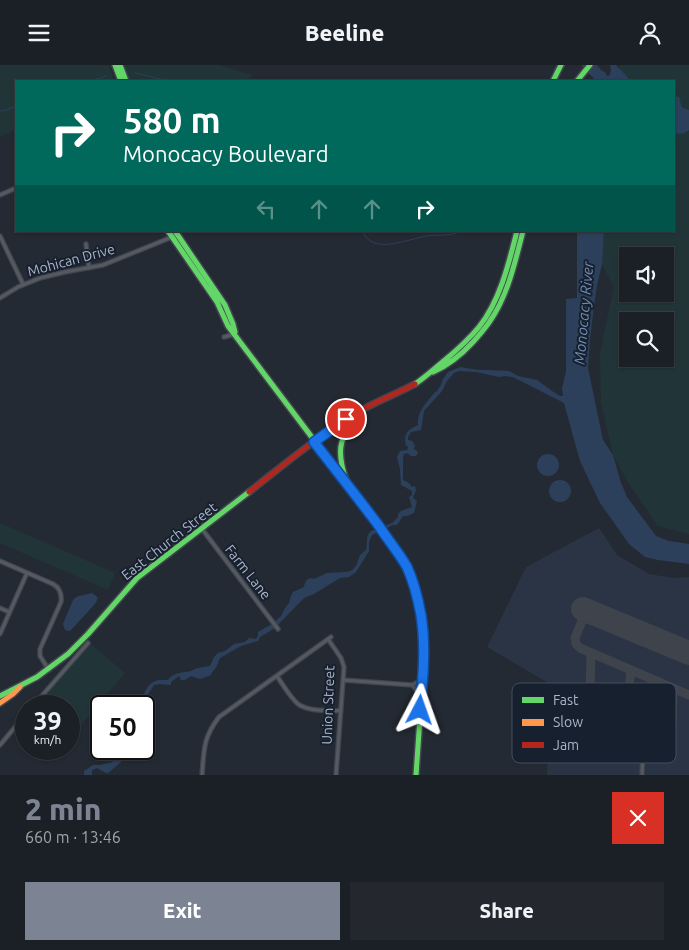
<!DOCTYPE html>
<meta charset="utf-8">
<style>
body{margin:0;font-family:Ubuntu,sans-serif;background:#24282e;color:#f1f3f6;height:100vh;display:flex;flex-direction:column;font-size:19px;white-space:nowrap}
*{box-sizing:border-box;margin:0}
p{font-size:16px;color:#a0a3a7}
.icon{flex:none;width:28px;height:28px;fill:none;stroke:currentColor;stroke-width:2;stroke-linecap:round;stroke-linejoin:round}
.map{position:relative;height:710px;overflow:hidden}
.side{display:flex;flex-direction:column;background:#1b2026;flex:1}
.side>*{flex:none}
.banner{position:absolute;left:15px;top:15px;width:660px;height:152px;border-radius:0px;box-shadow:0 1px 4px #0004,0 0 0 1px #393e43;background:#00695c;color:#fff;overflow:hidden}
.controls{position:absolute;left:619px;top:182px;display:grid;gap:10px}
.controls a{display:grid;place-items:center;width:55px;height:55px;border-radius:0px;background:#1b2026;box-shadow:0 1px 4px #0004,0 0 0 1px #393e43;font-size:25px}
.speed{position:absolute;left:15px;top:630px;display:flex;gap:10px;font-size:25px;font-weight:700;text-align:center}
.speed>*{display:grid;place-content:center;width:65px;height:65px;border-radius:50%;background:#1b2026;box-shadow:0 1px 4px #0004,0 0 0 1px #393e43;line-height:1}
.speed small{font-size:12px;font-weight:400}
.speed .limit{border:2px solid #111;border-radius:8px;background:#fff;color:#111}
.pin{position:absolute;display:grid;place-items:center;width:42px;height:42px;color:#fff;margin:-21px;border:2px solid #fff;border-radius:50%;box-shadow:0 1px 5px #0007}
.me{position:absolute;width:55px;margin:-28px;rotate:4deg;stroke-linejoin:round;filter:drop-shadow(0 0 4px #0008)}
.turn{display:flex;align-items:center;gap:18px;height:105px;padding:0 25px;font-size:22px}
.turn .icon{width:65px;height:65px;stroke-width:2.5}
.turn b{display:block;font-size:35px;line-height:42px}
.lanes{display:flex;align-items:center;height:48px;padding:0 25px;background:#0003;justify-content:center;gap:25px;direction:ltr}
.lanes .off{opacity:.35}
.round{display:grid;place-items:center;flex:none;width:52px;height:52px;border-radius:0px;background:#24282e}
.summary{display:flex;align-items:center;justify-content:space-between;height:85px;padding:0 25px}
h1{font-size:30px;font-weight:800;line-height:38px;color:#7c8493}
.action{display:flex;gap:10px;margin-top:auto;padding:10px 25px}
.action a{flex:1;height:58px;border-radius:0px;background:#7c8493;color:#fff;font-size:20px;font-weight:800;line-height:58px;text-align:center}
.action a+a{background:#24282e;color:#f1f3f6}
header{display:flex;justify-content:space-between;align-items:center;height:65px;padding:0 25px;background:#1b2026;font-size:22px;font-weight:800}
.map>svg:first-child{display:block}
.airport{fill:#2b3444}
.green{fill:#213539;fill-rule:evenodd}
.water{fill:#2c405c}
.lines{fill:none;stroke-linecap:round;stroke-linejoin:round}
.stream{stroke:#2c405c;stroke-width:1}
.taxiway{stroke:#3e434c;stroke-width:9}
.runway{stroke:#3e434c;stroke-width:24}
.street-casing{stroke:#42464e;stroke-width:5.5}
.fast-casing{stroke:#42464e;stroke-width:8}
.slow-casing{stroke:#42464e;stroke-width:8}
.jam-casing{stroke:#42464e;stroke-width:8}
.street{stroke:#545962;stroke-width:3}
.fast{stroke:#63d668;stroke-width:5}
.slow{stroke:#ff974d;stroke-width:5}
.jam{stroke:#b3261e;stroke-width:5}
.route-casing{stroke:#114b97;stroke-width:12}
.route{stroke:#1a73e8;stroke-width:9}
.labels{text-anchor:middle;stroke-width:4;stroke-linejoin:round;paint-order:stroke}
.street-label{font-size:14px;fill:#acb5c7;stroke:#17202e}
.water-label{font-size:15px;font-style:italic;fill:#708bb2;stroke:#17202e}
.key{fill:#17202e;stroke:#444d5c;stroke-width:1}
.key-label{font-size:14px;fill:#acb5c7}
</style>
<header><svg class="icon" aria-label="menu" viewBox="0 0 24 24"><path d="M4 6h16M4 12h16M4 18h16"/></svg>Beeline<svg class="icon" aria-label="person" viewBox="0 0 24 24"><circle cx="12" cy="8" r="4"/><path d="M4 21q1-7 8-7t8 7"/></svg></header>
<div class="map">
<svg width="689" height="710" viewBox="0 0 689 710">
<rect width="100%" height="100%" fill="#242a33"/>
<path class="airport" d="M599,463L617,490L649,509L673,513L689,512V710H547L550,619L487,582L526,502Z"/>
<path class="green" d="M0,0H109L114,16H16V64L0,72Z
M123,0H218L252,10L247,16H127V12Z
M619,0H689V469L658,461L628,417L613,390L601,338L600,288L614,222L602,199L604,166H674V16H622ZM628,191H665V229H628ZM628,256H665V294H628Z
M0,458L115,508L108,525L0,478Z
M90,578L125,608L78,663L69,655V641H53L44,633Z"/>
<path class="water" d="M581,0H597L602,6L605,7L607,11L610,10L611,4L610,0H616L631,16H596Z
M674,32H679C682,41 679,42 689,45V65C684,69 679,70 674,67Z
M577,166H604L602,199L597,220L594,241L590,274L588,303L603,375L613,390L621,418L627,432L656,471L669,476L689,479V499L658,495L645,492L629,479L600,438L580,396L564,338L513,312L505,311L499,312L476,307L459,306L454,308L447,316L442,326L424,346L421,365L411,367L408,372V375L412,376L415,380L414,384L418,387L416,391H411L407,388L404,389L403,393V415L409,418L412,422L415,421L416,425L413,432L414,434L417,436L414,448L407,451H403L397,460H393L372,470L369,477V486L356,507L349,512L340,513L314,529L304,533L275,563L260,572L258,576L241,581L220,593C218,596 219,597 217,600C216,604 212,606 211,610L200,614L191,611L185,615H181L179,611L171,617V620L160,619L154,620L147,631V638L145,643L148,647L144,658V641H142C142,630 147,617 159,615C162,615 165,615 168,615C173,608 179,608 186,607C190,607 194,604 198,603C202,602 206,602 210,601L214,592L218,588L225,586L234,579L245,577L249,573L256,574L258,571V567L272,559L281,551L285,543L289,538L291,531L293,527L304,522C305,517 306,515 310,513L314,514L327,508L345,507L351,506L356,501L360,490L366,485C368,478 365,471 371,466L392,458L398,452V449L401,446L412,442L409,432L412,430V426L401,420L400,404L397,392L400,386L407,385L408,383V381H406C403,368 408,365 418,360C416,348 427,337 434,328L436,327L441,320L443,314L448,307L460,302L478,305H488L509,306L518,311L537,315L552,326L560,331H563L562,323L566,307V234L577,233Z
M537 400a11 11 0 1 1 22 0a11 11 0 1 1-22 0Z
M549 426a11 11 0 1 1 22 0a11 11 0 1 1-22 0Z
M92,528L96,531L98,533L95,539L71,565L69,566L65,565L63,559L73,535C77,530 85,530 92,528Z
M124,684H129L121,697L108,708H106L97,703L92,705V710H84V706L93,700H100L113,697V695L121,690Z"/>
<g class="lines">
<path class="stream" d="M135,8L169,16
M91,16L106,11
M0,46L6,45L16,41
M363,166C370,191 409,174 426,171C438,169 449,172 461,166"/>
<path class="taxiway" d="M596,549L588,552L582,556L575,573L576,579L580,583L689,630
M628,631L631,605
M587,635L589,633L590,628L591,588
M671,683L673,623"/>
<path class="runway" d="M583,544L689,588"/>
<defs>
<path id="street" d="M0,130L16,123
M0,171L23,219
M86,179L89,203
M0,233L18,222L40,213L65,207L103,200L177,170
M224,272L235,269
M202,464L278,564
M0,496L53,519C60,523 62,529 61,537L40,584V591L49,605
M0,543L9,547
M0,569L27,508
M328,574L341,593L344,602L336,710
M277,611C283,620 290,632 298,639C309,647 328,645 341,646
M343,615L412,620L422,615
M412,620L421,630
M33,641L88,578
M0,680L26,649
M202,710C204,685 203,673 219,652L331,572
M642,710L643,680"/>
<path id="fast" d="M115,0L121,16
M120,0L126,16
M553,16L561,0
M577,16L590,0
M168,166L217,237L228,261L369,448L394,482L407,503L415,525L423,564L424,595L416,710
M175,166L225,240L233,259L235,267
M433,307C449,300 461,290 473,277C479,270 485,264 490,256C508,230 515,197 523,166
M415,319C426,312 435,303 445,295C457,285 469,274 479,262C500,236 509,198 517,166
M346,415C335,382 340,372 362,346
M0,631L37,612L68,589L88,569L137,513L249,427"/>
<path id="slow" d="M0,638L13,629L20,622"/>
<path id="jam" d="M249,427C281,402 312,376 346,354C367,340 392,331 415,319"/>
</defs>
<use href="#street" class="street-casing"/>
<use href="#fast" class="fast-casing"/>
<use href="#slow" class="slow-casing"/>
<use href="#jam" class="jam-casing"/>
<use href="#street" class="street"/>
<use href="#fast" class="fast"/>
<use href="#slow" class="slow"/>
<use href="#jam" class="jam"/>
</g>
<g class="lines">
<defs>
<path id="route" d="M346,354L314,377C336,405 358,433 379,461C388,475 399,488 407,502C414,517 418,534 421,550C426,581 423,613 420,645"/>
</defs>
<use href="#route" class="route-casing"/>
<use href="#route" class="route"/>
</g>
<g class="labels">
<g class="street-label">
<text transform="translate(71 195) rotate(-15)" y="5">Mohican Drive</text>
<text transform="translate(169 476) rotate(-38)" y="5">East Church Street</text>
<text transform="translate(248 507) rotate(52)" y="5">Farm Lane</text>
<text transform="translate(328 640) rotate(-88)" y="5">Union Street</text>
</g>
<g class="water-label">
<text transform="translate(584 248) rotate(-85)" y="5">Monocacy River</text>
</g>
</g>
<rect x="512" y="618" width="164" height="80" rx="8" class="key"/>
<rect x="522" y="632" width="22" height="6" fill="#63d668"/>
<rect x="522" y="654" width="22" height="7" fill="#ff974d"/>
<rect x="522" y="677" width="22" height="6" fill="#b3261e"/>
<g class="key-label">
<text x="553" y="640">Fast</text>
<text x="553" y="662">Slow</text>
<text x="553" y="685">Jam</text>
</g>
</svg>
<div class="controls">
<a><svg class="icon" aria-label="sound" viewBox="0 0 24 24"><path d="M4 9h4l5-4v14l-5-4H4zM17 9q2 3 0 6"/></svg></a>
<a><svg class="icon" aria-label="search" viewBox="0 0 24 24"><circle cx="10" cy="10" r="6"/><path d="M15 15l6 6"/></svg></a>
</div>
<div class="speed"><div>39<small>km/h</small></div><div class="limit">50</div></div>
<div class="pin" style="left:346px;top:354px;background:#d93025"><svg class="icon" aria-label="arrive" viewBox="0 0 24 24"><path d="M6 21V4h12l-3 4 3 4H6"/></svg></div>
<svg class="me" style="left:420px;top:645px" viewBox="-20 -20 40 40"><path d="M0-17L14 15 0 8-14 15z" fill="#1a73e8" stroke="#fff" stroke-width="4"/></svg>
<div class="banner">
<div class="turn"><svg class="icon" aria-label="right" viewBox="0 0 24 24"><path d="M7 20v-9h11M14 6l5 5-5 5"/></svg><div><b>580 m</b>Monocacy Boulevard</div></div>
<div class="lanes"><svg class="icon off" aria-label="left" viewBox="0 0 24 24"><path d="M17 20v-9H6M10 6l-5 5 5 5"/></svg><svg class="icon off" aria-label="ahead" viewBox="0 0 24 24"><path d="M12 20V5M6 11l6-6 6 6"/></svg><svg class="icon off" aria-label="ahead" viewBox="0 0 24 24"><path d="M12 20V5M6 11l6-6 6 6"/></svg><svg class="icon" aria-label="right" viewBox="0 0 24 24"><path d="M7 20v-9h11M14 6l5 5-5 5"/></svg></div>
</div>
</div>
<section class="side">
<div class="summary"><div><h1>2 min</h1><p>660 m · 13:46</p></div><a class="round" style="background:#d93025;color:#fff"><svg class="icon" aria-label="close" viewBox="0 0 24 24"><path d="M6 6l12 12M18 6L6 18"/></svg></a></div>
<div class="action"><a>Exit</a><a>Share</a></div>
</section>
